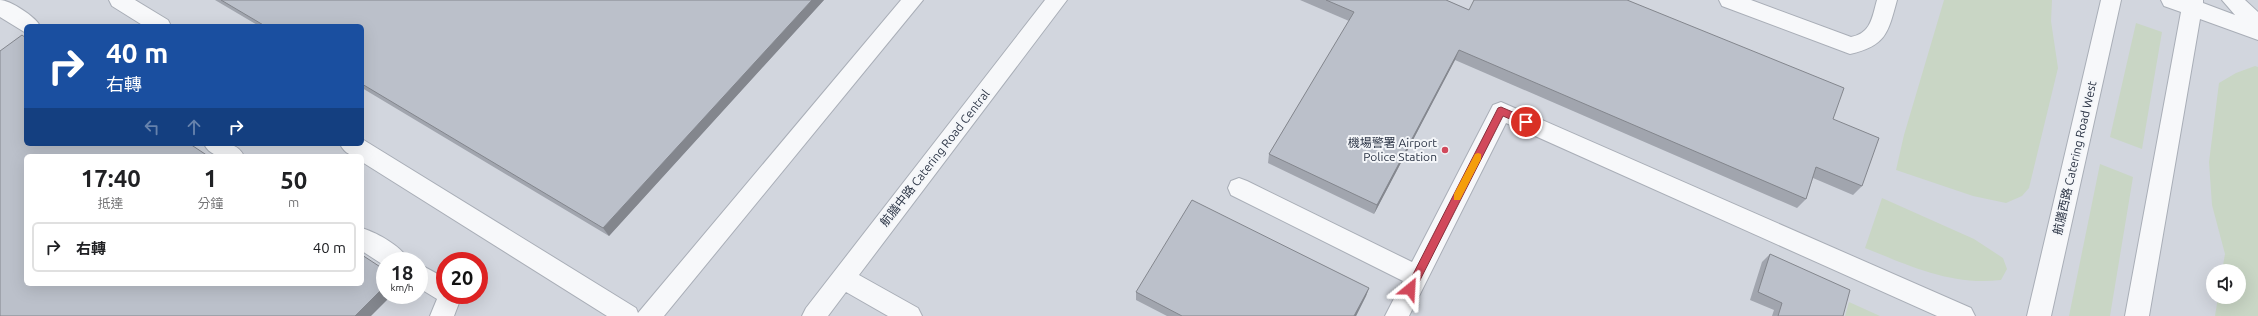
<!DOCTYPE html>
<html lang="zh-TW">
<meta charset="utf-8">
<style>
body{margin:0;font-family:Ubuntu,"Noto Sans TC",sans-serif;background:#f2f2f2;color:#202124;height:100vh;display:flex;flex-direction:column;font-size:15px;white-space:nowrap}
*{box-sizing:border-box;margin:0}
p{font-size:13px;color:#757577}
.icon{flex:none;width:22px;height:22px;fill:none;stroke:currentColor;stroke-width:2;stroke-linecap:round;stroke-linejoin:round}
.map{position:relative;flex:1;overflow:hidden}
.details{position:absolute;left:24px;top:154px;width:340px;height:132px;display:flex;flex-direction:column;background:#fff;border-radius:6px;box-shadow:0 4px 16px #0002}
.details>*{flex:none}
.hud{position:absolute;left:24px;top:24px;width:340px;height:122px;border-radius:6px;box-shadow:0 4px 16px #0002;background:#1a4fa0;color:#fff;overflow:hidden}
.buttons{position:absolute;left:2206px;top:264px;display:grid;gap:8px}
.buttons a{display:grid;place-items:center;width:40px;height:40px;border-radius:50%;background:#fff;box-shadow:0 4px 16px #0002;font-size:20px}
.speed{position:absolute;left:376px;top:252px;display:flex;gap:8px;font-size:20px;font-weight:700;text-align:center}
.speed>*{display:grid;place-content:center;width:52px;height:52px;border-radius:50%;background:#fff;box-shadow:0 4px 16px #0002;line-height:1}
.speed small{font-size:10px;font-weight:400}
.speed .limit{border:6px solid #d22;background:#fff;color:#111}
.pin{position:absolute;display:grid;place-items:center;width:34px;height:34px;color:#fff;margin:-17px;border:2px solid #fff;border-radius:50%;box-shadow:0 1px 4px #0007}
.me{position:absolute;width:44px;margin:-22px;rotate:27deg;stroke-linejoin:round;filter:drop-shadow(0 0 3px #0008)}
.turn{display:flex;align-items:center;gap:14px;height:84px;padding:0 16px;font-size:18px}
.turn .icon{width:52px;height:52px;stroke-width:2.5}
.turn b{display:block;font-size:28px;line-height:34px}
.lanes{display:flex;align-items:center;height:38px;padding:0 16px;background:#0003;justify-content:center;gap:20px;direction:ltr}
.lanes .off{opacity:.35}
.eta{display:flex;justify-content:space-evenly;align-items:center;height:68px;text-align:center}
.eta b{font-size:24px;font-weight:600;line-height:28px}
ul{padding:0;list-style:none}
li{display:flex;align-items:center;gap:12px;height:50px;margin:0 8px 6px;padding:0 8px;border:2px solid #e0e0e0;border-radius:6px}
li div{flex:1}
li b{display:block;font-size:15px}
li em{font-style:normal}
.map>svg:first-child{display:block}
.built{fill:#d2d6de;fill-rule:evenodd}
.green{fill:#c9d6c5}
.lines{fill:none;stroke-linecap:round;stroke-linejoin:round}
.minor-casing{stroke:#a9aeb7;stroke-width:2}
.minor{fill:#f7f8fa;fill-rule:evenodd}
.wall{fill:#a1a5ae}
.shaded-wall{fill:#83868d}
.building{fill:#bbc0ca;stroke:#83868d}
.route{fill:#d1495b;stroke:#882f3b}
.slow{fill:#f59e0b}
.poi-dot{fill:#d1495b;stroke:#f4f6f9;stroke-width:1.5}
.labels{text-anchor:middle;stroke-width:4;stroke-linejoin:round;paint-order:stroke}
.poi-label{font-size:12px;fill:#2b3445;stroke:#f4f6f9;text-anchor:end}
.street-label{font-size:12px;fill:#2b3445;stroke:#f4f6f9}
</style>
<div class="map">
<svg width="2258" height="316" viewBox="0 0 2258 316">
<rect width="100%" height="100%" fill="#e4e7ec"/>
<path class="built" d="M0,0H2258V316H0ZM26,26H362V144H26ZM26,156H362V284H26ZM385,261H419V295H385ZM445,261H479V295H445ZM2213,271H2239V297H2213Z"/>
<path class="green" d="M1944,0H2052L2051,21L2058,68L2029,188L2022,196L2006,203L1973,196L1896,170L1904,135Z
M2136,23L2162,32L2142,149L2110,137Z
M2255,66L2258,67V316H2215L2218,297H2239V271H2222L2225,254L2212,205L2209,162L2219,83L2236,73Z
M2100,164L2133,177L2110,316H2069Z
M1882,198L1974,239L2003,258L2007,269L2001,280C1952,286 1910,266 1865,248Z
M1849,302L1880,316H1845Z"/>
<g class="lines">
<defs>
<path id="minor" d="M0,0C10,0 36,17 40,26H26V33L0,17Z
M109,0H135L168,20L171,26H144L112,6Z
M901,0H923L664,316H607L362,162V156C351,156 345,154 340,144H362V139L636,308L638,313Z
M1045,0H1067L859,275L918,308L922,316H888L846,292L828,316H802L806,308Z
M1719,0H1751L1851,37C1871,33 1872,18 1877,0H1897C1888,33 1886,46 1850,54L1722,6Z
M2101,0H2121L2051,316H2027Z
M2161,0H2203V3L2235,15L2222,0H2245L2258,12V40L2200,19L2149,316H2125L2181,12L2164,6Z
M1501,102L1971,308L1975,316H1937L1506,123L1409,316H1385L1403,281L1231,195L1228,188L1231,181L1239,178L1247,181L1412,262L1493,105Z
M204,144C220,144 236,140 244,156C228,156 212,160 204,144Z
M362,228C377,233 402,246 409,261H385V266L362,251Z
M419,264L445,278V295H462L454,316H430L437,299L419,288Z"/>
</defs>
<use href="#minor" class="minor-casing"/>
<use href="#minor" class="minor"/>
</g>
<path class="wall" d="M215,0H824L609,236L362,88V26H259Z
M1300,0H1446L1469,10L1833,119L1862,186L1853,195L1813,178L1806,199L1797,208L1455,60L1374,214L1268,163L1269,154L1349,21Z
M1770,254L1843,316H1772L1774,310L1750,300L1762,262Z
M1369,288L1366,296L1356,316H1167L1136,300V292Z"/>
<path class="shaded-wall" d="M812,0H824L609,236L603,228Z
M1459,50L1455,60L1374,214L1377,205Z
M385,286V295H392L371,316H355Z
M1369,288L1366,296L1356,316H1354Z"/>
<path class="building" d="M221,0H812L603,228L362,84V26H265Z
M1326,0H1446L1469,10L1474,0H1627L1844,88L1833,119L1879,138L1862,186L1816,167L1806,199L1459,50L1377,205L1269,154L1354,12Z
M22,35L26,38V144H190L208,156H26V284H362V255L385,270V286L355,316H0V51Z
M1192,200L1369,288L1354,316H1182L1136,292Z
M1770,254L1850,290L1843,316H1778L1782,303L1758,292Z"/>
<path class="route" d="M1501,107L1529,119V125L1526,126L1503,116L1414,292H1407V286L1498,108Z"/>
<path class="slow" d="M1478,153L1481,154V159L1460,200H1454V194L1475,154Z"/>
<circle class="poi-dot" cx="1445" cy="150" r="4"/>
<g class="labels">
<g class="poi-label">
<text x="1437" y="147">機場警署 Airport<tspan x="1437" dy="14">Police Station</tspan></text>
</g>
<g class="street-label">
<text transform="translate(935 158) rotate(-52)" y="4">航膳中路 Catering Road Central</text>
<text transform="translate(2075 158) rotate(-77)" y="4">航膳西路 Catering Road West</text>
</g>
</g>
</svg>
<div class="buttons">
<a><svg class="icon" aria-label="sound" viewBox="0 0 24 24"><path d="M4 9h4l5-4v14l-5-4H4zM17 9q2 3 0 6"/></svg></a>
</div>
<div class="speed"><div>18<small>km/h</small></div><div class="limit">20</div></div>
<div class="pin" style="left:1526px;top:122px;background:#d93025"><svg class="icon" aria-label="arrive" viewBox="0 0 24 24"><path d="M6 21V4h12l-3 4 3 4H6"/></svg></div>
<svg class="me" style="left:1410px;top:289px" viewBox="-20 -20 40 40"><path d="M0-17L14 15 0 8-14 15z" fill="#d1495b" stroke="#fff" stroke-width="4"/></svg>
<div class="hud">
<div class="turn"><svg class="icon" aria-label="right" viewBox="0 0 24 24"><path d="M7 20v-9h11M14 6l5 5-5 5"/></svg><div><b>40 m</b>右轉</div></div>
<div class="lanes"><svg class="icon off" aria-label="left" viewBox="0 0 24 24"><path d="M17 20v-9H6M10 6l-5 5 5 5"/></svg><svg class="icon off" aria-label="ahead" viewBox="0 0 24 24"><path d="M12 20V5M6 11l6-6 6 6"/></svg><svg class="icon" aria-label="right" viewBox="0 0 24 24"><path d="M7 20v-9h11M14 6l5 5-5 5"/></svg></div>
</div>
<section class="details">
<div class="eta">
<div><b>17:40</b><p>抵達</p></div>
<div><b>1</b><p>分鐘</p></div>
<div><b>50</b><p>m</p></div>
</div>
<ul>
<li><svg class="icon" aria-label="right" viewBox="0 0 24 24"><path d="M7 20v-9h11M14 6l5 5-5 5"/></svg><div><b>右轉</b></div><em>40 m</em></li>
</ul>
</section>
</div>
